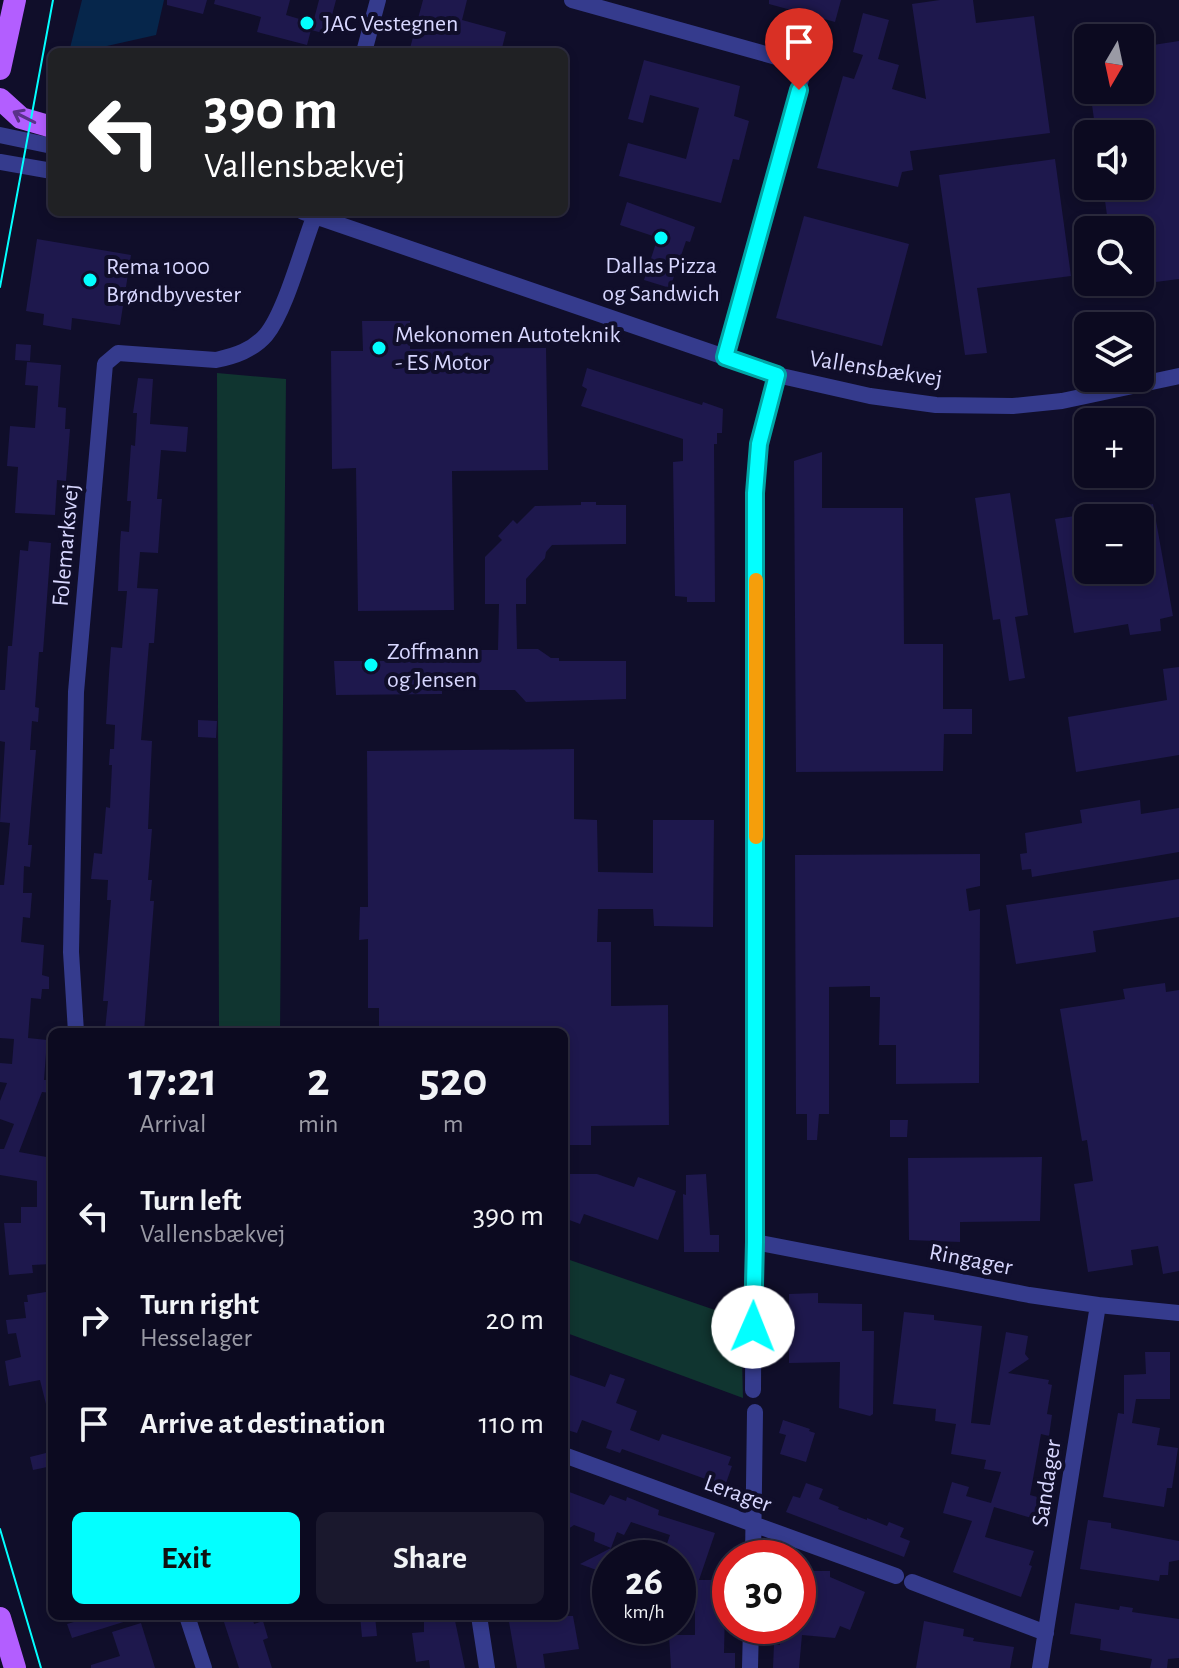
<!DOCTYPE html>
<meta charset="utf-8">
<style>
body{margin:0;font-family:"Alegreya Sans",sans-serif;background:#1a182d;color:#f1f3f6;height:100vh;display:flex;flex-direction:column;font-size:30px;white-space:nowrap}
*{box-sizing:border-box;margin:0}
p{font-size:26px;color:#9a9aa5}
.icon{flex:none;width:44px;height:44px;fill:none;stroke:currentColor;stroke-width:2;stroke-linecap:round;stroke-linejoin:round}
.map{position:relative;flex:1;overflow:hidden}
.panel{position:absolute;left:48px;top:1028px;width:520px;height:592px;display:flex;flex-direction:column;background:#0c0a20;border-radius:12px;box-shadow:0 4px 12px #0003,0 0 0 2px #2c2b3e}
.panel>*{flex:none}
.hud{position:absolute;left:48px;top:48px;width:520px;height:168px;border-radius:12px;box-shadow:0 4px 12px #0003,0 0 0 2px #2c2b3e;background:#202124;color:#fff;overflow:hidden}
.needle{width:52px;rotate:189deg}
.buttons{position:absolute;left:1074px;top:24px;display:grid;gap:16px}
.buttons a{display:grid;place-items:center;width:80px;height:80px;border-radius:12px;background:#0c0a20;box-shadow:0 4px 12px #0003,0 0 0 2px #2c2b3e;font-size:40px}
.speed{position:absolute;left:592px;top:1540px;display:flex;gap:16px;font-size:40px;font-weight:700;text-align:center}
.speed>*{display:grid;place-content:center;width:104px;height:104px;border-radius:50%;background:#0c0a20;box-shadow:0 4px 12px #0003,0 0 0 2px #2c2b3e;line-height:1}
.speed small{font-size:20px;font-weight:400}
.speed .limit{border:12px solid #d22;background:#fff;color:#111}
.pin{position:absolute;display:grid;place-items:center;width:68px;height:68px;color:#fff;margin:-82px -34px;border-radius:50% 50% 50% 0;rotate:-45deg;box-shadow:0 0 8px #0007}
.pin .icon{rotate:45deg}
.me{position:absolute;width:88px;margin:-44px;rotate:1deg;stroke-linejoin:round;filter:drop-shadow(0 0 6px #0008)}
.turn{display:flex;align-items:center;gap:28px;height:168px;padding:0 24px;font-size:36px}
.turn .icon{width:104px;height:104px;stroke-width:2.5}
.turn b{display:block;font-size:56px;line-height:68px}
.eta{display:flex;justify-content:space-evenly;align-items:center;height:136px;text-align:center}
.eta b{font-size:48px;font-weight:700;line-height:56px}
.action{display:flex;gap:16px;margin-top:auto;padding:16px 24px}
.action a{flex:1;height:92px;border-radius:12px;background:#03ffff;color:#111;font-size:32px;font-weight:700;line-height:92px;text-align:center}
.action a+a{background:#1a182d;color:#f1f3f6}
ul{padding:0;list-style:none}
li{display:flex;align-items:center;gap:24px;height:104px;padding:0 24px}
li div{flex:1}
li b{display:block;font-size:30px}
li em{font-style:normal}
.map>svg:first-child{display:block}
.green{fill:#103530}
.water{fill:#06264b}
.building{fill:#1e184d}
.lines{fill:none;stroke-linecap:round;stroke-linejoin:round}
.minor{stroke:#353b8d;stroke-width:16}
.major{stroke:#b35eff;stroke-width:22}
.tram{stroke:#03ffff;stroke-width:2}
.oneway{stroke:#59328a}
.route-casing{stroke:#02a6a6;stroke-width:20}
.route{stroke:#03ffff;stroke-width:14}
.slow{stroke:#f59e0b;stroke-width:14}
.poi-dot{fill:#03ffff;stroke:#100e2a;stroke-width:3}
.labels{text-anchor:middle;stroke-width:8;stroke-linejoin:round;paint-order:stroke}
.poi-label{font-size:24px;fill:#d8d7ff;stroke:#100e2a;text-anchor:start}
.street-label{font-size:24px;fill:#d8d7ff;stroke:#100e2a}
</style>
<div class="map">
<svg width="1179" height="1668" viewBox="0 0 1179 1668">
<rect width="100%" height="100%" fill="#100e2a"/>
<path class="green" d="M217,373L286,379L280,1032H219Z
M564,1258L741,1319L743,1398L564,1332Z"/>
<path class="water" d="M82,0H164L156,35L80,52H69Z"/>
<path class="building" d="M167,0H207L203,14L167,5Z
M215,0H290L286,15L313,23L319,0H336L327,34L311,30L307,45L257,32L261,17L214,4Z
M423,0H467L462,20L506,32L501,52H409Z
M769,0H841L835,22L769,4Z
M940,0H973L976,23L1034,16L1050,133L910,151L913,170L902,172L898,187L817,168L843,76L854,79L863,55L853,52L863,13L889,20L878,59L899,65L892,89L926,99L912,4Z
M1179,41V279L1140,284V230H1109L1103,186H1140V134H1096L1090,90H1140V47Z
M644,60L740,86L734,116L749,121L739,160L733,159L721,203L619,176L628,143L686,159L699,108L650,95L643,123L628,119Z
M1055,159L1071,276L977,288L987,353L965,355L939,175Z
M627,202L695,227L690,242L686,241L670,288L644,280L656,243L652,241L653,236L620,225Z
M804,216L909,244L882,346L776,318Z
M37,239L131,255L120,325L72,318L71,330L43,325L44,314L26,311Z
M362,321H410V349L546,348L548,470L452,471L454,610L358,611L356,468L332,469L331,351H363Z
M16,344L31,345L30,361L15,360Z
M27,362L61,365L58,407L66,408L65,429H70L66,481L57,480L55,515L15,513L18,467L7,466L10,426L35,428L38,386L25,385Z
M587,368L702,405L703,402L723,409L722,433H717V444H714L715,602H687V597L675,596L673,462L683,461V439L581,406L587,389L582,386Z
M138,378L153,379L150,424L188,427L186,452L161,450L157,499H162L158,553L140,552L137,588L158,589L154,643H149L141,740L152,741L148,829H152L148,880H152L150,901H154L144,1032H129L105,1030L108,1001H103L111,900H107L108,880L91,879L94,853L102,854L106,807L110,808L112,765H109L110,749H114L115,725L106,724L109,674L111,647L122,648L127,591H118L120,544L121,531L129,532L131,501H127L131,445L135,446L137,413H133Z
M822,452V508H903L904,644H943V709H972V734H944L943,771L796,772L794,461Z
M1086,474H1144L1145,482L1088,490Z
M1010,493L1028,615L1015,617L1025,678L1009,681L1000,619L993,620L975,498Z
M581,502H596V505H626V544L552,545L546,552L545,558L526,579V604H516L517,649H538L551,658H559V661H626V699L526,702L515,690H442V694L336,695L334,661H417L433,650H498L499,604H485V557L502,540L498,536L513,520L517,524L535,506L581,505Z
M1153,504L1173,616L1160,619L1161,631L1130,635L1128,624L1074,633L1055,519L1088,514V570H1140V518H1114L1113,510Z
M29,541L51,543L43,652H39L35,707L39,708L38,722L32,721L30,750H36L28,845H32L30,867L24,866L23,893H32L30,918L23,917L21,942L44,945L42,975L49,977V989H42L41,999L31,998L28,1038L47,1040L44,1080H52V1093L42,1092L19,1152L52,1158V1264L32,1265L33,1273L9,1275L4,1223H21V1207H37V1181L0,1175V1149H4L14,1124L0,1119V1101L7,1083L0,1082V1063L12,1064L14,1039L0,1038V885H4L10,823L0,822L5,742L0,741V690H5L8,646H12L20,550L28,551Z
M1179,667V755L1076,772L1068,717L1167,700L1163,669Z
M198,720L217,721L216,738L198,737Z
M574,749V819L597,820L598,872L653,873V820H714L713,927L654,926L653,909H598L597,942H611V1006L668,1005L669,1125L591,1126V1145H564V1032H379V1008H368V939L359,940L360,907H368L367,751Z
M1140,800L1141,814L1179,808V852L1032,877L1031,869L1022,870L1020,854L1027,853L1025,833L1082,823L1080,810Z
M980,854V886L966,889L969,911L980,909L979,1083L896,1084V1045H879L880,997H870V986L829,987V1114H819L817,1140H807V1114H796L795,855Z
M1179,879V917L1093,931L1096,952L1016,964L1006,905Z
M1165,983L1166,992L1179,990V1271L1163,1274L1158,1246L1131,1250L1133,1265L1088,1272L1074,1184L1093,1181L1087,1140L1082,1141L1060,1009L1125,999L1123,989Z
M890,1120H908L907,1137H890Z
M1042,1157L1040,1221L960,1222V1242L909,1240L908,1158Z
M564,1174H597L634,1187L638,1177L676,1191L658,1240L584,1214L580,1224L564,1218Z
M706,1174L710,1235H719V1252H684L683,1194L686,1195V1175Z
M52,1291V1408H47L40,1380L9,1386L5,1361L21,1357L16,1333L8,1334L6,1320L26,1318L24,1302H28L27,1295Z
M818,1293V1303L862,1304V1331H874L873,1414L870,1416L839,1408L840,1362L789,1363V1294Z
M904,1312L934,1315V1320L982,1326L971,1423L990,1425L1006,1332L1028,1336L1025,1354L1029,1359L1008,1373L1049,1380L1048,1384L1052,1385L1047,1414L1052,1415L1049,1436L1041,1434L1030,1495L1041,1498L1035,1519L994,1507L985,1537L1034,1551L1029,1565L1032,1566L1021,1597L953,1572L972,1521L943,1513L952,1482L969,1487L966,1496L991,1503L1001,1472L984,1469L986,1460L951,1454L956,1424L935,1421L936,1409L893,1404Z
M1145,1352H1170V1399H1136L1132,1423L1160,1428L1157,1445L1178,1448L1172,1488H1167L1164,1507L1103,1497L1118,1413L1124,1414V1375L1146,1374Z
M610,1374L625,1379L616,1403L637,1411L630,1430L659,1441L662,1434L731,1457L728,1465L732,1466L725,1486L622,1449L620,1453L606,1448L612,1431L582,1420L577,1433L564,1429V1390L570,1375L605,1387Z
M783,1420L810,1429L809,1431L815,1433L806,1462L780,1454L786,1435L779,1433Z
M50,1452L52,1466L33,1470L30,1457Z
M806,1483L823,1489L819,1499L839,1507L838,1509L867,1520V1518L887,1526L889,1522L904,1528L900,1537L910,1541L904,1557L786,1512L793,1496L800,1498Z
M564,1490L604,1505L610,1495L626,1501L627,1497L659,1510L658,1515L715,1533L699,1580H720V1609H725L724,1653H735V1668H671L669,1635H695V1603H678V1558H662L670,1535L631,1522L624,1535L617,1532L611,1548L594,1541L595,1533L574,1525L564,1532Z
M1088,1520L1111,1523V1528L1179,1541V1560L1169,1562L1168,1575H1160L1159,1581L1080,1569Z
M611,1548L602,1572L580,1564Z
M813,1571H830V1577L865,1592L850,1630L840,1626L835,1638L802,1635L799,1668H773L774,1644L780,1645V1626L798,1627V1588H814Z
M1075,1603L1119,1610L1120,1606L1133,1608L1132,1612L1179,1619V1658L1168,1659L1167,1668H1150L1152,1659L1100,1650L1101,1639L1070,1634Z
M83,1616H132L133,1619L72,1638L67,1624L84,1619Z
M222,1616H252L254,1624L263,1621L268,1638L263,1640L272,1668H239Z
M360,1616H375L377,1636L362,1637Z
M424,1616H454L465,1668H430L429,1660L416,1662L412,1633L424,1632Z
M508,1616H573L579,1649L543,1654L545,1668H517Z
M924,1621L964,1629L963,1636L974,1638L973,1641L1014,1647L1010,1668H916Z
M141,1623L155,1668H91V1665L120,1656L112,1632Z"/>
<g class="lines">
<path class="minor" d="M572,0L805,65L725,357
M364,52L378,0
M0,135L52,146
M0,162L52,171
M303,212L777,375L870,396L936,405L1013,406L1062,401L1179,376
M76,1032L71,952L76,692L105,364L118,353L216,360C235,356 253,350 266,335C286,311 303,244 316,212
M755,1242L1029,1295L1098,1305L1179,1313
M753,1390L757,699L755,493L759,444L777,375
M564,1455L896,1576
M753,1558L755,1412
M912,1582L1046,1633
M187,1616L204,1668
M479,1616L487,1668
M750,1668L751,1626
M1040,1668L1098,1305"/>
<path class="major" d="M0,69L15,0
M0,99L21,118L52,127
M0,1618L15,1668"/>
<path class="tram" d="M0,287L53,0
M0,1529L41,1668"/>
</g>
<defs><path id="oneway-shaft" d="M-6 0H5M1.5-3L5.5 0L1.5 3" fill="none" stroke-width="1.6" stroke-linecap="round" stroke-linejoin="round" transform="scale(2)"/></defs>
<use class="oneway" href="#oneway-shaft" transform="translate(24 117) rotate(-153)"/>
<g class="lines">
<defs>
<path id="route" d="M753,1327L755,1242V493L759,444L777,375L725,357L799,90"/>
</defs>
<use href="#route" class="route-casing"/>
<use href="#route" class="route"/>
<path class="slow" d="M756,580V837"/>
</g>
<g class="poi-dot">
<circle cx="307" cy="23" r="8"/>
<circle cx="661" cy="238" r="8"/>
<circle cx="90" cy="280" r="8"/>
<circle cx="379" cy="348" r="8"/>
<circle cx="371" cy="665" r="8"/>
</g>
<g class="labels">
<g class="poi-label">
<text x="323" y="31">JAC Vestegnen</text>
<text x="661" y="273" text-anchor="middle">Dallas Pizza<tspan x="661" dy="28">og Sandwich</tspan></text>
<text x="106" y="274">Rema 1000<tspan x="106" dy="28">Brøndbyvester</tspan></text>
<text x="395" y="342">Mekonomen Autoteknik<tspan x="395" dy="28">- ES Motor</tspan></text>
<text x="387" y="659">Zoffmann<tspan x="387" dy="28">og Jensen</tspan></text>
</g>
<g class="street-label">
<text transform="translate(876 368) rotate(9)" y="8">Vallensbækvej</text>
<text transform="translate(65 545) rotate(-85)" y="8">Folemarksvej</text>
<text transform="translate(971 1259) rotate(11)" y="8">Ringager</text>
<text transform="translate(1046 1483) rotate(-81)" y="8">Sandager</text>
<text transform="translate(738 1493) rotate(20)" y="8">Lerager</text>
</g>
</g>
</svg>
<div class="buttons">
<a><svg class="needle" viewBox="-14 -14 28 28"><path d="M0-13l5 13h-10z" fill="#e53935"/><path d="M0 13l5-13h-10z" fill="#9a9aa5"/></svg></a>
<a><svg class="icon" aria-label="sound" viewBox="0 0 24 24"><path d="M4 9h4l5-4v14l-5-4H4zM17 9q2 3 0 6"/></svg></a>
<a><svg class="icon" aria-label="search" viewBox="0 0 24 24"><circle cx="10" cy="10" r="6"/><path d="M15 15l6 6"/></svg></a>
<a><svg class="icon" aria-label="layers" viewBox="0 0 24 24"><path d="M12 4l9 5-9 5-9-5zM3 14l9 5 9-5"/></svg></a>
<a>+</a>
<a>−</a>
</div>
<div class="speed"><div>26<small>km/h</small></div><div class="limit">30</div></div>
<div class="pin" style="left:799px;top:90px;background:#d93025"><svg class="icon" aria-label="arrive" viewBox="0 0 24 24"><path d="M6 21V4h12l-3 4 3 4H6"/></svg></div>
<svg class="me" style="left:753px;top:1327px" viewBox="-20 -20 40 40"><circle r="19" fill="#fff"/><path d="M0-13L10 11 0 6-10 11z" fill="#03ffff"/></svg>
<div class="hud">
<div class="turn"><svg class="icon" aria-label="left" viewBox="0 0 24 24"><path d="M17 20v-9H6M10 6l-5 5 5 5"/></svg><div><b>390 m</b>Vallensbækvej</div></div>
</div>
<section class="panel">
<div class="eta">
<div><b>17:21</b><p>Arrival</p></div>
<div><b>2</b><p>min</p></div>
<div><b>520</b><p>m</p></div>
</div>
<ul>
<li><svg class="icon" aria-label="left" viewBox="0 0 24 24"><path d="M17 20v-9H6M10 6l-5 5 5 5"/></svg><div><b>Turn left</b><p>Vallensbækvej</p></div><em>390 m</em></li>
<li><svg class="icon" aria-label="right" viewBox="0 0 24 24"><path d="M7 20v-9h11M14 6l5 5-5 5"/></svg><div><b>Turn right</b><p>Hesselager</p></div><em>20 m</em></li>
<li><svg class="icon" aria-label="arrive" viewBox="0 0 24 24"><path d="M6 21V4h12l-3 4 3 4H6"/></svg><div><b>Arrive at destination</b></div><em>110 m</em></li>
</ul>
<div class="action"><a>Exit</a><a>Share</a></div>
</section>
</div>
